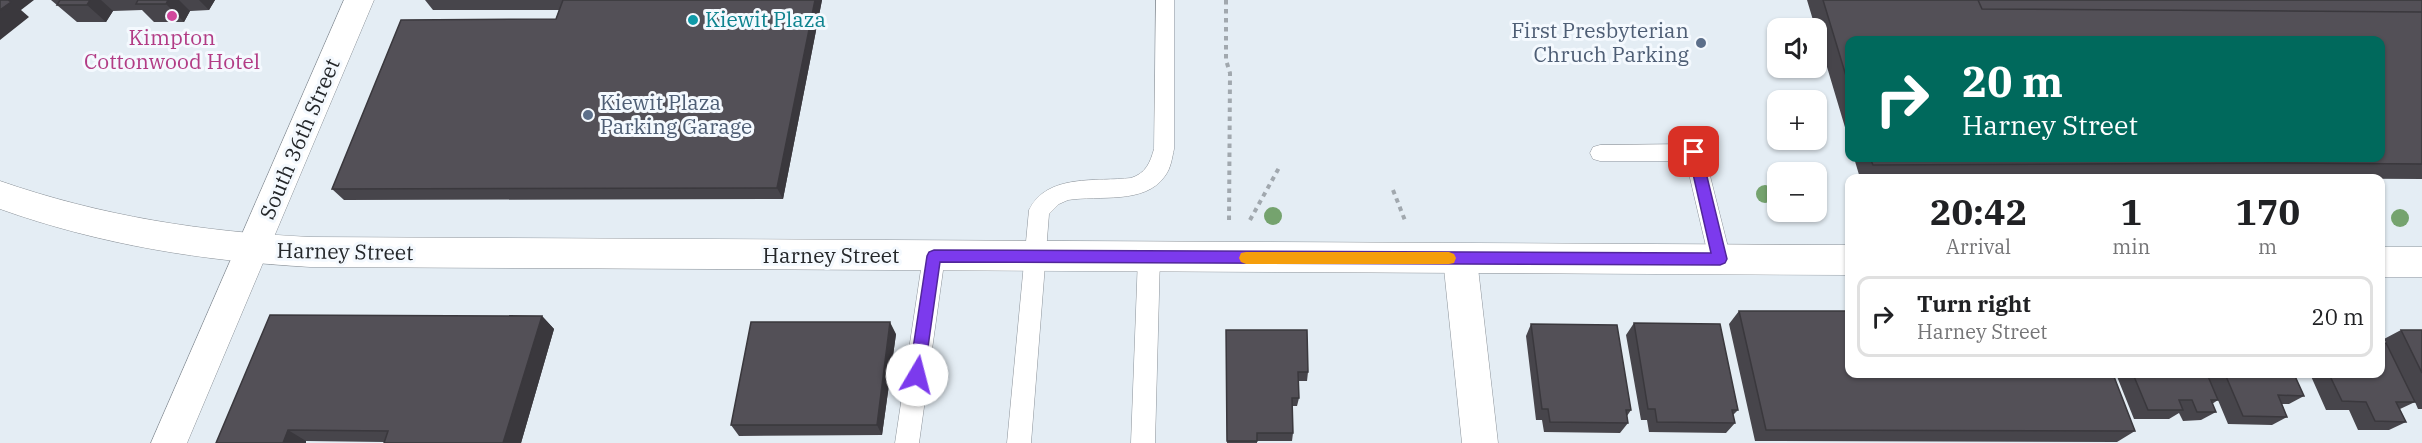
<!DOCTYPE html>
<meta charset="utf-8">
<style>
body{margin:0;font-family:"IBM Plex Serif",serif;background:#f6f6f6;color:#202124;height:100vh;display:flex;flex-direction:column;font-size:22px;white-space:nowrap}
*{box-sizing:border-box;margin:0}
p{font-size:20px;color:#757577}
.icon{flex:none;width:33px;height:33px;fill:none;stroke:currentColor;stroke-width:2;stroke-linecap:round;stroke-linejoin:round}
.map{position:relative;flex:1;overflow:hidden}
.drawer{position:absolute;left:1845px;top:174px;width:540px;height:204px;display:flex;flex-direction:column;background:#fff;border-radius:12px;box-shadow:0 2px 4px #0004}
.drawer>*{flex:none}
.banner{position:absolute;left:1845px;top:36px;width:540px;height:126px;border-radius:12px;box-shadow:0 2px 4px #0004;background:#00695c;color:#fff;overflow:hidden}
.buttons{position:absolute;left:1767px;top:18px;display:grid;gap:12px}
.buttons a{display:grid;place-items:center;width:60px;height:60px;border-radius:12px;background:#fff;box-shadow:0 2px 4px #0004;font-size:30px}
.pin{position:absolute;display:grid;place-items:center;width:51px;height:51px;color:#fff;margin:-26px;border-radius:12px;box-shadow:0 3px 9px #0006}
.me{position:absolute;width:66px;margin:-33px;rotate:8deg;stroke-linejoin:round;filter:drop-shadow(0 0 4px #0008)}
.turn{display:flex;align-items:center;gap:21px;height:126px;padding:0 18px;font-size:27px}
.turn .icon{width:78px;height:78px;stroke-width:2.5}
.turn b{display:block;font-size:42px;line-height:51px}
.eta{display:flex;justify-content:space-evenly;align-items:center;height:102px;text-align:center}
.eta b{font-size:36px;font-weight:800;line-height:42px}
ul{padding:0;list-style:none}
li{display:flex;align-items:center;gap:18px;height:81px;margin:0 12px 9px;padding:0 6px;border:3px solid #e0e0e0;border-radius:12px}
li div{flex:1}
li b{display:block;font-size:22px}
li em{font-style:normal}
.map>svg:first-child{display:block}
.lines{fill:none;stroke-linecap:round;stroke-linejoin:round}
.service-casing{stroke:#8b9299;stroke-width:1}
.minor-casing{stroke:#8b9299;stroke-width:1}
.tertiary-casing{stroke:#8b9299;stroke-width:1}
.secondary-casing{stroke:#8b9299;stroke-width:1}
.path{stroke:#a1a8ae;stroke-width:4;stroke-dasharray:4.5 4.5;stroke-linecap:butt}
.service{fill:#fff;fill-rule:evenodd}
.minor{fill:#fff;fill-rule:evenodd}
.tertiary{fill:#fff;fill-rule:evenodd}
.secondary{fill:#fff;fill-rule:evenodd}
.tree{fill:#75a36e}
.wall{fill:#47454b}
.shaded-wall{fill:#3a383d}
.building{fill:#535057;stroke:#3a383d;stroke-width:1.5}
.route{fill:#7c3aed;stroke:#51269a;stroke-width:1.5}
.slow{fill:#f59e0b}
.hotel-dot{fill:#d1479c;stroke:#f4f9fe;stroke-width:2}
.culture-dot{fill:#0f9aa8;stroke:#f4f9fe;stroke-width:2}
.service-dot{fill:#5c6f8a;stroke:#f4f9fe;stroke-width:2}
.labels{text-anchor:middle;stroke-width:6;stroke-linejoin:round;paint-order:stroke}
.culture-label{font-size:21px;fill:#0d838f;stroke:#f4f9fe;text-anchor:start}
.service-label{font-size:21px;fill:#4e5e75;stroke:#f4f9fe;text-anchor:end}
.hotel-label{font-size:21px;fill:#b23c85;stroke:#f4f9fe}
.street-label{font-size:21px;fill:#24272a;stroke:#f4f9fe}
</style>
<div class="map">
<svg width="2422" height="443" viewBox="0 0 2422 443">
<rect width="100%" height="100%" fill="#e4edf4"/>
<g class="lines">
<defs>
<path id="service" d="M1156,0H1174V149C1172,158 1171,168 1165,176C1145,205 1099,195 1068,200L1059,204L1049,214L1031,443H1007L1029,210C1047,173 1097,182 1131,178C1146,173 1150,163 1154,149Z
M1694,144L1701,146L1704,152L1731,259L1728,266L1720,268L1712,266L1709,259L1686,161H1600L1593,159L1590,153L1593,147L1600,145Z
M934,247L942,249L945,256L919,443H895L923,256L926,249Z
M1149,248L1157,250L1160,257L1155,443H1131L1138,257L1141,250Z"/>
<path id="minor" d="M1460,244L1472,249L1477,259L1498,443H1462L1443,259L1448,249Z"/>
<path id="tertiary" d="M344,0H374L187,443H151Z"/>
<path id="secondary" d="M0,181C101,216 203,232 310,237L1850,245V275L310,267C203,261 101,245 0,209Z
M2380,247H2422V277H2380Z"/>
</defs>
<use href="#service" class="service-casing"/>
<use href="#minor" class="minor-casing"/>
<use href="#tertiary" class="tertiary-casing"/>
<use href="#secondary" class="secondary-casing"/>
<path class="path" d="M1226,0V60L1230,73L1229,223
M1393,190L1406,223
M1250,220L1280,166"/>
<use href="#service" class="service"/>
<use href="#minor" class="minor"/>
<use href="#tertiary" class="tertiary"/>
<use href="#secondary" class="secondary"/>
</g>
<g class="tree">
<circle cx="1765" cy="194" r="9"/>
<circle cx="1273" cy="216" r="9"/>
<circle cx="2400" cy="218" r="9"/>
</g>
<path class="wall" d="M51,0H215L209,10L190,11L184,22H154L142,10L113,11L106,22H77Z
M425,0H822L783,199L344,200L332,189L556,19L559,10H433Z
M1807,0H2422V179L2249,178H1860L1854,158H2380L1850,40V144Z
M1739,311L1850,374L2135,431L2117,442L1755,441L1729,324Z
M542,316L554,329L521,443H384V442L306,441L216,443Z
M1634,323L1738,410L1733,415L1735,423L1726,433L1649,432L1647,420H1641L1626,335Z
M1531,324L1631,410L1627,416L1628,423L1620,433L1544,432L1542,420H1536L1526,336Z
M1226,330L1308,372L1307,381H1298L1299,398L1297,406H1292L1293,433L1292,441H1257V443H1227Z
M2401,330H2422V409H2418L2415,402L2400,409L2406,422L2389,430H2358L2349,410H2326L2310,374H2380L2386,343L2384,339Z
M896,334L882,435L739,436L731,425Z
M2116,374H2207L2218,400L2212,404L2216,412L2201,420L2183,421L2179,413L2169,419H2134Z
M2207,374H2294L2304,396L2289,404H2282L2287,417L2272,425L2228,424Z"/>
<path class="shaded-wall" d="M5,0H34L21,10L29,17L0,40V10Z
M90,0H101L113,11L106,22L87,5Z
M168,0H179L190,11L184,22L166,4Z
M199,0H215L209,10Z
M815,0H822L783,199L777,188Z
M542,316L554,329L521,443H503Z
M890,322L896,334L882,435L877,425Z
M288,430L306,441V443H283Z"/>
<path class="building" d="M0,0H8L11,2L0,10Z
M60,0H90L87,5H57Z
M138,0H168L166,4H136Z
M563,0H815L777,188L332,189L401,20L556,19Z
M1823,0H1978L1982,9L2422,12V164L2269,163L1873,165L1870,158H2380V40H1850V89Z
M1978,0H2422V12L1982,9Z
M1739,311H1850V374H2113L2135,431L1766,430Z
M270,315L542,316L503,443H384L388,431L288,430L283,443H216Z
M751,322H890L877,425H731Z
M1634,323L1720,324L1738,410H1732L1735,423L1657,422L1655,409H1648Z
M1531,324L1617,325L1631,410H1626L1628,423L1550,422L1548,409H1542Z
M1226,330H1307L1308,372H1298L1299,398H1292L1293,433H1257V441H1227Z
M2401,330H2422V373Z
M2380,343H2386L2415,402H2396L2406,422L2375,421L2366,402L2342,401L2329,374H2380Z
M2133,374H2207L2218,400H2211L2216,412H2197L2192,400H2179L2183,410H2148Z
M2225,374H2294L2304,396L2278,395L2287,417L2243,416Z"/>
<path class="route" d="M1694,147L1701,152L1727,259L1725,263L1720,265L940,262L924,375L922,380L917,382L912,380L909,375L927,256L929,252L934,250L1711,253L1688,152Z"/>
<path class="slow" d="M1246,252H1449L1454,254L1456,258L1454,263L1449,264H1246L1241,262L1239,258L1241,253Z"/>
<circle class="hotel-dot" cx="172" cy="16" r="6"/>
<circle class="culture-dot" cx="693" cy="20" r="6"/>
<g class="service-dot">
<circle cx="1701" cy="43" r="6"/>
<circle cx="588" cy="115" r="6"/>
</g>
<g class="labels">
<g class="culture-label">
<text x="705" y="27">Kiewit Plaza</text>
</g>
<g class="service-label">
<text x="1689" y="38">First Presbyterian<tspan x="1689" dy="24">Chruch Parking</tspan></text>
<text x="600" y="110" text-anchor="start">Kiewit Plaza<tspan x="600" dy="24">Parking Garage</tspan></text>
</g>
<g class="hotel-label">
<text x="172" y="45">Kimpton<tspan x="172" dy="24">Cottonwood Hotel</tspan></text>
</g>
<g class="street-label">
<text transform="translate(300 139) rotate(-67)" y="7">South 36th Street</text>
<text transform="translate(345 252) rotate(1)" y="7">Harney Street</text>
<text x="831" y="263">Harney Street</text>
</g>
</g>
</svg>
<div class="buttons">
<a><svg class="icon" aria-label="sound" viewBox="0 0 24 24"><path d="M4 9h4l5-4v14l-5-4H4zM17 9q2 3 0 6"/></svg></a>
<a>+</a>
<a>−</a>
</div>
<div class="pin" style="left:1694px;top:152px;background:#d93025"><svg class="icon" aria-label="arrive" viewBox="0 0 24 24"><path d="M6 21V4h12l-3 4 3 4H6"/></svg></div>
<svg class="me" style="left:917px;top:375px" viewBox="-20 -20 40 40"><circle r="19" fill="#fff"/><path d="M0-13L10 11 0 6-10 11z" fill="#7c3aed"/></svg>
<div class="banner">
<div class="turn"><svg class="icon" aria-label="right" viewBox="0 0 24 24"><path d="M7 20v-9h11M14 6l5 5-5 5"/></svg><div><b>20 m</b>Harney Street</div></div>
</div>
<section class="drawer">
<div class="eta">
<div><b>20:42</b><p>Arrival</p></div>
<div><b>1</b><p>min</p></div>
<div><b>170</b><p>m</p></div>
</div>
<ul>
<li><svg class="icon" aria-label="right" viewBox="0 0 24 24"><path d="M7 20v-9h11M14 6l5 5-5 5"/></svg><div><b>Turn right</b><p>Harney Street</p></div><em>20 m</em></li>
</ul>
</section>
</div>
